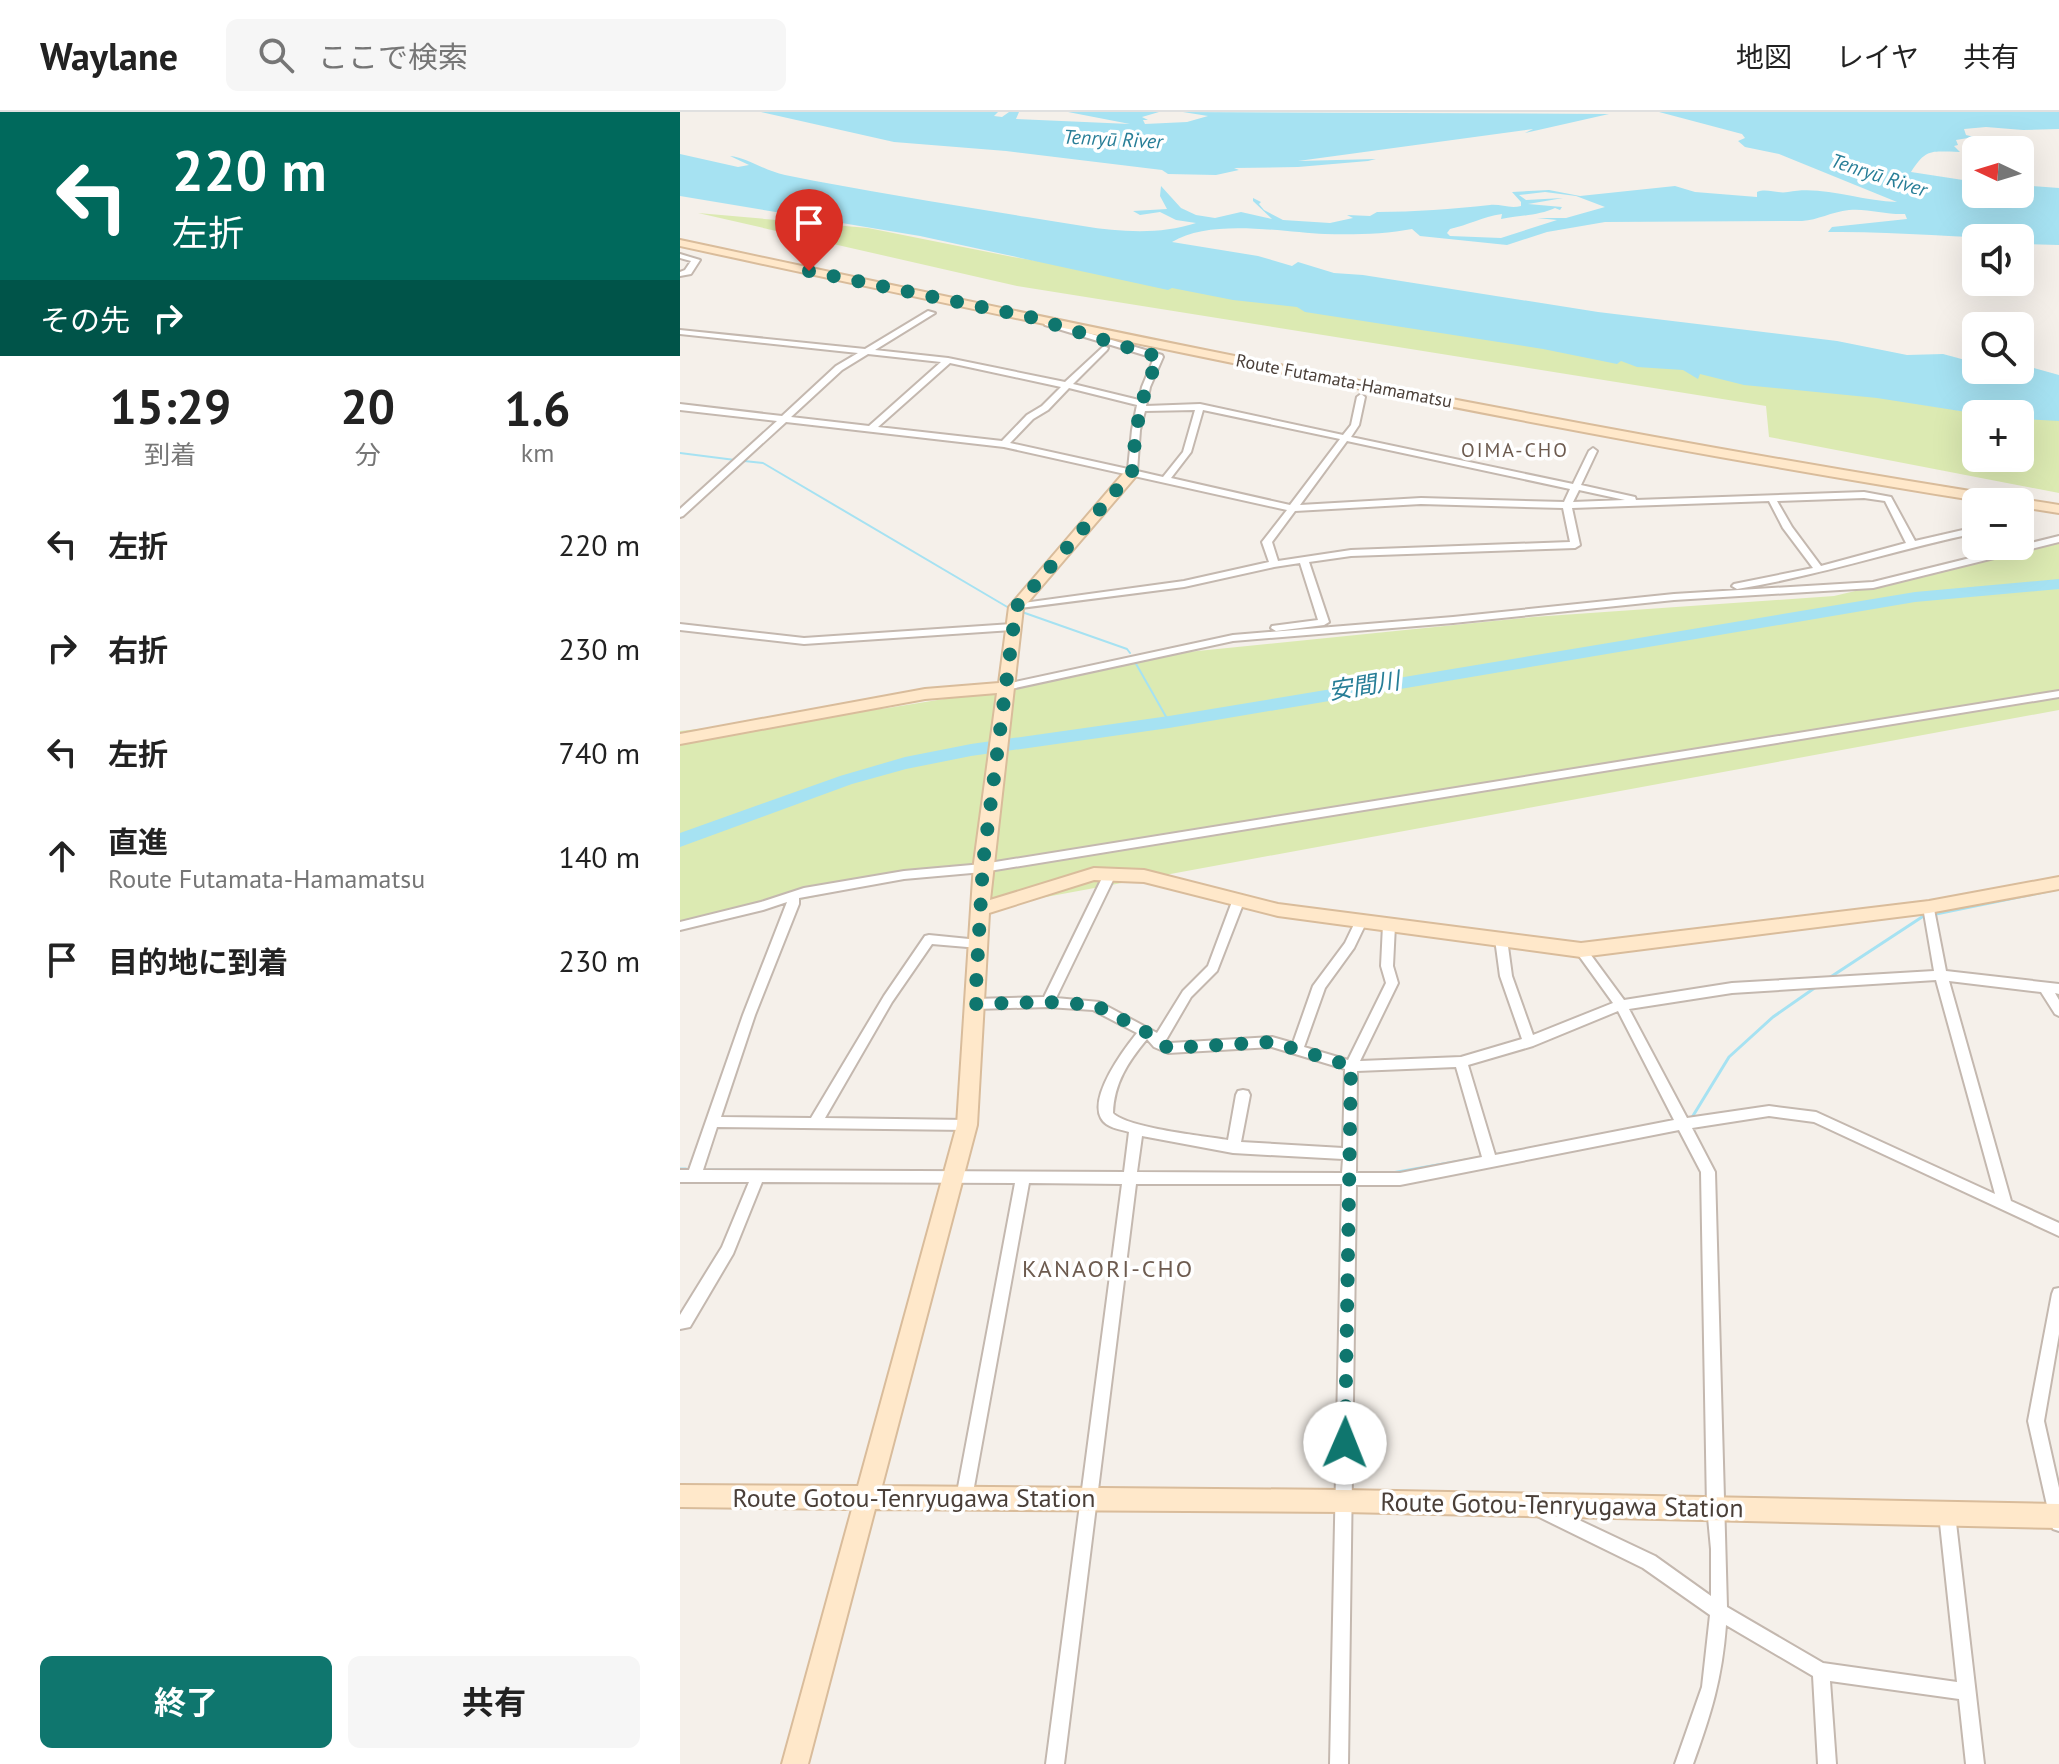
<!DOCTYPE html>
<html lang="ja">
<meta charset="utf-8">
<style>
body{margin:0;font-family:"PT Sans","Noto Sans JP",sans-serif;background:#f6f6f6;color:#222;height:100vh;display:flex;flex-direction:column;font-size:30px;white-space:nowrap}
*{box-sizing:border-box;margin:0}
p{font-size:26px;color:#767676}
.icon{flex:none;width:44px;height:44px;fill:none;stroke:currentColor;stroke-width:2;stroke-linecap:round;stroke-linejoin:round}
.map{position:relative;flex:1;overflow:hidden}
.drawer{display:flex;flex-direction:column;background:#fff;width:680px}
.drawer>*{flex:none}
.top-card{background:#00695c;color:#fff;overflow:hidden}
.needle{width:52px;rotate:274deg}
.controls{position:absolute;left:1282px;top:24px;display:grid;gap:16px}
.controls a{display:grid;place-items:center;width:72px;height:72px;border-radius:12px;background:#fff;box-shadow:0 8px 32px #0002;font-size:40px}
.pin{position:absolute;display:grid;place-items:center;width:68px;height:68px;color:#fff;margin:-82px -34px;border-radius:50% 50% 50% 0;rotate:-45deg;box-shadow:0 0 8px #0007}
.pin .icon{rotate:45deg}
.me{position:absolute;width:88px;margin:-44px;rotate:1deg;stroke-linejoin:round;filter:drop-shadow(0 0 6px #0008)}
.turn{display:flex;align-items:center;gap:28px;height:168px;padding:0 40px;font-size:36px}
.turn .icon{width:104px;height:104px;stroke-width:2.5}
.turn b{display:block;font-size:56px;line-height:68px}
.then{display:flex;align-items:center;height:76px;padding:0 40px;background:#0003;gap:16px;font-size:30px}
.eta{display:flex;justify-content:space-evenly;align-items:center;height:136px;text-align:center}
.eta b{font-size:48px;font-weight:700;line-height:56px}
.cta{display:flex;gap:16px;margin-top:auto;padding:16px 40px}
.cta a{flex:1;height:92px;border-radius:12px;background:#0f766e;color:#fff;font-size:32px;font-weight:700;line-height:92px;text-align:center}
.cta a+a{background:#f6f6f6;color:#222}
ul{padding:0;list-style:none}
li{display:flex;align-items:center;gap:24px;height:104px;padding:0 40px}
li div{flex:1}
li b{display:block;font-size:30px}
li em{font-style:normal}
header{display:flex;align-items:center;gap:48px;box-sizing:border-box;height:112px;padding:0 40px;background:#fff;border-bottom:2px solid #e0e0e0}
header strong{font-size:38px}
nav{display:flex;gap:44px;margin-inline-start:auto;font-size:28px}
.search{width:560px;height:72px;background:#f6f6f6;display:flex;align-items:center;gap:20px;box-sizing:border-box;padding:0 28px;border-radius:12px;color:#767676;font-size:30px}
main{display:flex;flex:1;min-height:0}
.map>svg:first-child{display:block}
.green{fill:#dceab2}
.water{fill:#a6e2f2;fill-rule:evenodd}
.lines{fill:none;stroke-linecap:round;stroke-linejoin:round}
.stream-far1{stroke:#a6e2f2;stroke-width:2}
.stream{stroke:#a6e2f2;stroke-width:3}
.river{fill:#a6e2f2;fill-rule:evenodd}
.street-casing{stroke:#c4b8af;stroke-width:4}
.secondary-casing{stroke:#d9bc9b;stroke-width:4}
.street{fill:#fff;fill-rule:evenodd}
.secondary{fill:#ffe8ca;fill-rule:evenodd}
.route{stroke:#0f766e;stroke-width:14;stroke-dasharray:0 25.2}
.labels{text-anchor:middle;stroke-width:7;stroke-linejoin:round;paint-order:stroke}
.far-street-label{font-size:18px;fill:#4a3f38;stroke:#fff}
.far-water-label{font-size:20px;font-style:italic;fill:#287e97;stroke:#fff}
.far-neighbourhood-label{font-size:20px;letter-spacing:2px;fill:#6d5b4f;stroke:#fff}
.water-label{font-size:24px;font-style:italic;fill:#287e97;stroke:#fff}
.neighbourhood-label{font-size:24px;letter-spacing:2px;fill:#6d5b4f;stroke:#fff}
.near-street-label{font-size:26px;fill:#4a3f38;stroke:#fff}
</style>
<header>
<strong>Waylane</strong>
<div class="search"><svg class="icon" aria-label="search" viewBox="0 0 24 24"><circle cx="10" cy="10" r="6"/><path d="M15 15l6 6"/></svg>ここで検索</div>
<nav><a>地図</a><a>レイヤ</a><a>共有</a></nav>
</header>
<main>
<section class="drawer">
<div class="top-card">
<div class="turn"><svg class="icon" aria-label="left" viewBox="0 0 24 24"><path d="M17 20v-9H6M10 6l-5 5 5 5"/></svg><div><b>220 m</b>左折</div></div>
<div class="then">その先<svg class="icon" aria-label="right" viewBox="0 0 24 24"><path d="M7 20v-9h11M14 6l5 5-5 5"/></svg></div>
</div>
<div class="eta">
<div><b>15:29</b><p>到着</p></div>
<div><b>20</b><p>分</p></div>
<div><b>1.6</b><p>km</p></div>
</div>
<ul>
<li><svg class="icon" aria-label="left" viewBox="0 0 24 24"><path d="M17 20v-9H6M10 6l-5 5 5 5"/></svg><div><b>左折</b></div><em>220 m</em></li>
<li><svg class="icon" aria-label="right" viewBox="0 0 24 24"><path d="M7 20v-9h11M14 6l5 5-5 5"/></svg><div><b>右折</b></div><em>230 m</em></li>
<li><svg class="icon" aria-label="left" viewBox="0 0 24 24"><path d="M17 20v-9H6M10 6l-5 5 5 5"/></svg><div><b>左折</b></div><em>740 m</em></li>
<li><svg class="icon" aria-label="ahead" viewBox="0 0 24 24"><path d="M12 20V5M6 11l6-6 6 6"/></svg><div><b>直進</b><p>Route Futamata-Hamamatsu</p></div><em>140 m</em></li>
<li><svg class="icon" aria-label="arrive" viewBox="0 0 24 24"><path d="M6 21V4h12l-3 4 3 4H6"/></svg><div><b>目的地に到着</b></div><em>230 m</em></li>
</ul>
<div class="cta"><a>終了</a><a>共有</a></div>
</section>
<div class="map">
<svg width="1379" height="1652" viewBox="0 0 1379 1652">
<rect width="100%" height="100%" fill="#f5f0ea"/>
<path class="green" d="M18,101L188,116L333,145L1301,302H1296V346H1340V307H1379V381L1089,325L1086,294L337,174Z
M1379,431V598L301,797L302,750L0,813V619L208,596L345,574L488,542L853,505L1154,484Z"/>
<path class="water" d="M81,0H318L314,4L322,5L329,0H339L336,7L450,12L388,0H479L462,5L468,8H463L465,12L507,10L528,4L503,0L929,2L845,21L853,17L618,49L696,47L688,49L618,55L554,56L559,58L536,63L488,62L482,58L326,39L214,30Z
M979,0H1379V17L1343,18L1306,15L1284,17L1286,23L1294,25L1276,28L1278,33L1274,34L1280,40C1252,40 1247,35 1231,60L1296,70V82H1340V73L1379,76V133L1340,132V126C1277,126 1214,119 1148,120L1152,115L1227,107L1225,102C1207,103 1187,96 1169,98C1151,100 1138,108 1122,109L925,110L867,120L827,133L740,124L732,117C706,122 673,123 645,122C602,120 530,106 492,130L578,144L612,154L618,150L654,161L683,163L918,200L1157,229L1227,243L1263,242L1289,249L1296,247V258H1340V252L1379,263V309L1340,307V302H1299L1197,286L1064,273L1020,262L1018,267L1003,258L957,255L941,249L937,252L863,237L625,200L617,195L553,188L492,176L488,178L240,124L0,84V42L58,55L69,53L50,44C66,45 85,59 105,63C185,79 266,92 347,105C402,113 461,129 516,111L496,108L480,100L460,103L453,99L487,97L480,84L481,74L501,96L516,103L535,106L561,100L592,107L573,89V86L581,90L579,92L584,98L603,108L650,111L673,106L667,103L690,104L697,100C735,100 772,97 810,93C821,92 830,97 841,94V90L832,80L869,78L900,84L995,74L1015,80L1077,85V80C1087,76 1097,82 1108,80C1142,73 1180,89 1217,90L1099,42L1065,35L1058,29L1065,26L1062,22ZM865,80L896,84L925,95L886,106H857L877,108L821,126L770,124L767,121L770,117C788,113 802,105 822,102L821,107C844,103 860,103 875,96L880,98L882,95L848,92L883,86L846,88L839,83Z"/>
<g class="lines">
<path class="stream-far1" d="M0,341L55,348
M64,349L83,351L329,496
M342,500L447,537L450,541
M455,550L489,610"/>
<path class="stream" d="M1256,802L1379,777
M1149,866L1242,805
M1011,1007L1049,945L1093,905L1136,875
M814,1043L877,1031
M0,1057H6
M29,1058L165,1059
M644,1061H664
M712,1061L803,1045"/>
<path class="river" d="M1379,467V477L1235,490L489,616L291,644L226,657L172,672L0,735V721L160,664L225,645L291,632L489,604L1235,480Z"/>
<defs>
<path id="street" d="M0,142L20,148L11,162L0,164V160L5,158L11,149L0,146Z
M248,199L255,201L195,238L268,246L385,270L424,234L428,236L427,238L393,272L459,288L462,275L474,246L365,213L364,211L368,209L482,243L483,245L470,275L466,294L520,292L663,323L671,313L677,285L681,282L685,285L679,313L671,325L893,372L909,339L913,336L917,339L901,373L955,385L956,388L1184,380L1211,385L1235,429L1296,415V421C1215,438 1138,464 1057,477L1052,474L1054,472L1133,456L1103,416L1089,389L892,396L900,433L895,436L671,444L629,450L649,510L644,513L596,519L591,516L592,514L638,508L620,451L594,455L504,475L333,497L331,495L336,492L504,469L589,450L582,430L607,398L324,335L106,310L3,404L0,405V397L97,309L0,298V292L102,304L156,254L178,241L0,222V218L185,237ZM188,242L261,250L189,314L111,305L162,258ZM270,251L381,275L362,294L347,303L322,329L198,315ZM389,276L457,293L452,318L448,357L330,331L353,307L368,298ZM515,298L503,340L483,365L457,359L460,318L465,299ZM523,298L660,327L610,393L491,366L511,340ZM667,329L890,377L884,390L741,386L620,393ZM899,378L945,388L893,390ZM1184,386L1205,389L1226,431L1141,454L1112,415L1097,389ZM741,392L883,396L890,430L671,438L598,449L592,430L615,399Z
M1379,424V430L1193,476L994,488L773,511L553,529L326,578L321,575L326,572L553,523L773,505L994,482L1193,470Z
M0,512L124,526L332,512L337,515L332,518L124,532L0,518Z
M1379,579V585L303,760L224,767L119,786V792L75,903L41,1005L131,1006L204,884L245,824L249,823L299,828L305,832L299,836L252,832L212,890L145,1006L287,1008L292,1009L294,1013L292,1017L287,1018L37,1015L23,1058L444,1060L449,1020C440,1017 426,1016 421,1006C409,984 444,937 457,921L413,898L368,895L295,897L291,895L289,892L291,889L295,887L364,885L424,762L430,758L436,762L376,886L419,890L477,921L503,879L528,854L553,787L559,783L565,787L537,859L511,885L486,928L490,931L592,925L613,931L633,874L665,831L677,806L681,805L687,809L674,836L645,876L624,935L668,948L706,871L701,854L703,813L709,809L715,813L713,854L718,871L680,949L781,945L842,927L820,864L815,827L821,823L827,827L832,864L853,923L933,891L897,841L895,838L897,835H905L944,888L1052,871L1254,859L1243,795L1249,791L1253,792L1266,859L1379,872V882L1375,881L1379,888V904L1375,902L1361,880L1269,869L1331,1089L1379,1111V1124L1134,1010L1089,1004L1012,1016L1035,1060L1047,1495L1143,1551L1277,1570L1259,1402L1261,1397L1267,1394L1273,1397L1275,1402L1304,1652H1286L1279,1587L1150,1569L1156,1652H1138L1133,1564L1046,1513C1042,1567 1031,1602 1013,1652H995L1022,1575L1030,1503L963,1456L853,1402L851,1397L853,1392L859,1389L865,1392L975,1444L1031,1484V1437L1027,1395L1021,1060L999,1018L720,1073H676L668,1652H650L662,1072H456L384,1652H366L442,1072L349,1071L292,1386L290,1391L284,1394L278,1391L276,1386L335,1071L82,1070L53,1142L10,1215L0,1217V1203L42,1135L69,1070H0V1058H9L63,903L107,790L83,798L0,818V810L81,790L124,776L224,759L303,752ZM1256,868L1315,1082L1136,1000L1089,994L1007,1006L949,897L1052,881ZM938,899L994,1008L815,1043L788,953L853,934ZM467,927L474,935L488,941L592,935L665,957L663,1036L561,1030L570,983L568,979L563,978L558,979L556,983L548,1028C524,1024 447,1016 433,1001C434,971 448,950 467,927ZM776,955L802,1045L720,1061H676L677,959ZM462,1024L553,1041L663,1047L662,1061L457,1060Z
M1379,1176V1222L1364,1309L1379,1376V1419L1373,1417L1371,1411L1348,1309L1372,1182L1374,1177Z"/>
<path id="secondary" d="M0,128C458,226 917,322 1379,393V401L1340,395V390H1306C868,320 434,228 0,134Z
M452,356L457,357V363L343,496L310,788L414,756L464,758L598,792L901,831L1249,789L1379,765V777L1249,801L901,845L598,804L464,770L414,768L309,801L297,1013L202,1374L664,1378L1379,1392V1416L664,1400L195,1397L128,1652H102L172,1397L0,1395V1373L178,1374L277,1013L294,751L317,581L245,587L0,632V622L245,577L319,571L329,495L447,357Z"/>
</defs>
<use href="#street" class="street-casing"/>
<use href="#secondary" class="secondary-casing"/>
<use href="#street" class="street"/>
<use href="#secondary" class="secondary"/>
</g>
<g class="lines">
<path class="route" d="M129,159L350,205L479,245L466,275L456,318L452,360L336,495L303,751L295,892L368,890L415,893L466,920L488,936L592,930L671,954L665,1331"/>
</g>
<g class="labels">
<g class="far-street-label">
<text transform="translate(664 269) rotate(11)" y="6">Route Futamata-Hamamatsu</text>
</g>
<g class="far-water-label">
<text transform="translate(433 27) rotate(3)" y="7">Tenryū River</text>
<text transform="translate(1199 63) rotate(18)" y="7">Tenryū River</text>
</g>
<g class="far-neighbourhood-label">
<text x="835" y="345">OIMA-CHO</text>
</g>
<g class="water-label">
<text transform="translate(684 574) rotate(-9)" y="8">安間川</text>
</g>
<g class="neighbourhood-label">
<text x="428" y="1165">KANAORI-CHO</text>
</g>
<g class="near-street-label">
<text x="234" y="1395">Route Gotou-Tenryugawa Station</text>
<text transform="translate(882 1393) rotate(1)" y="9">Route Gotou-Tenryugawa Station</text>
</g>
</g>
</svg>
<div class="controls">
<a><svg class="needle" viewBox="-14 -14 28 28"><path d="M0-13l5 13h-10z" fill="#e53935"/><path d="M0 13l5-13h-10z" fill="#767676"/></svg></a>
<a><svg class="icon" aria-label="sound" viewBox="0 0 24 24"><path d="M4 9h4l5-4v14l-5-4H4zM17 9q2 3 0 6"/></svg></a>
<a><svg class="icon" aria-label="search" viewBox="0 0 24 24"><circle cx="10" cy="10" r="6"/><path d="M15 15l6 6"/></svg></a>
<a>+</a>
<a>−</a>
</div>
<div class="pin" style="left:129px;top:159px;background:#d93025"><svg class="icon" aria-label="arrive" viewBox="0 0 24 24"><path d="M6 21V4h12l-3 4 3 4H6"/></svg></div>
<svg class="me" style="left:665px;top:1331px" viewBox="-20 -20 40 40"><circle r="19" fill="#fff"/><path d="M0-13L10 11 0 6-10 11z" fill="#0f766e"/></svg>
</div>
</main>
